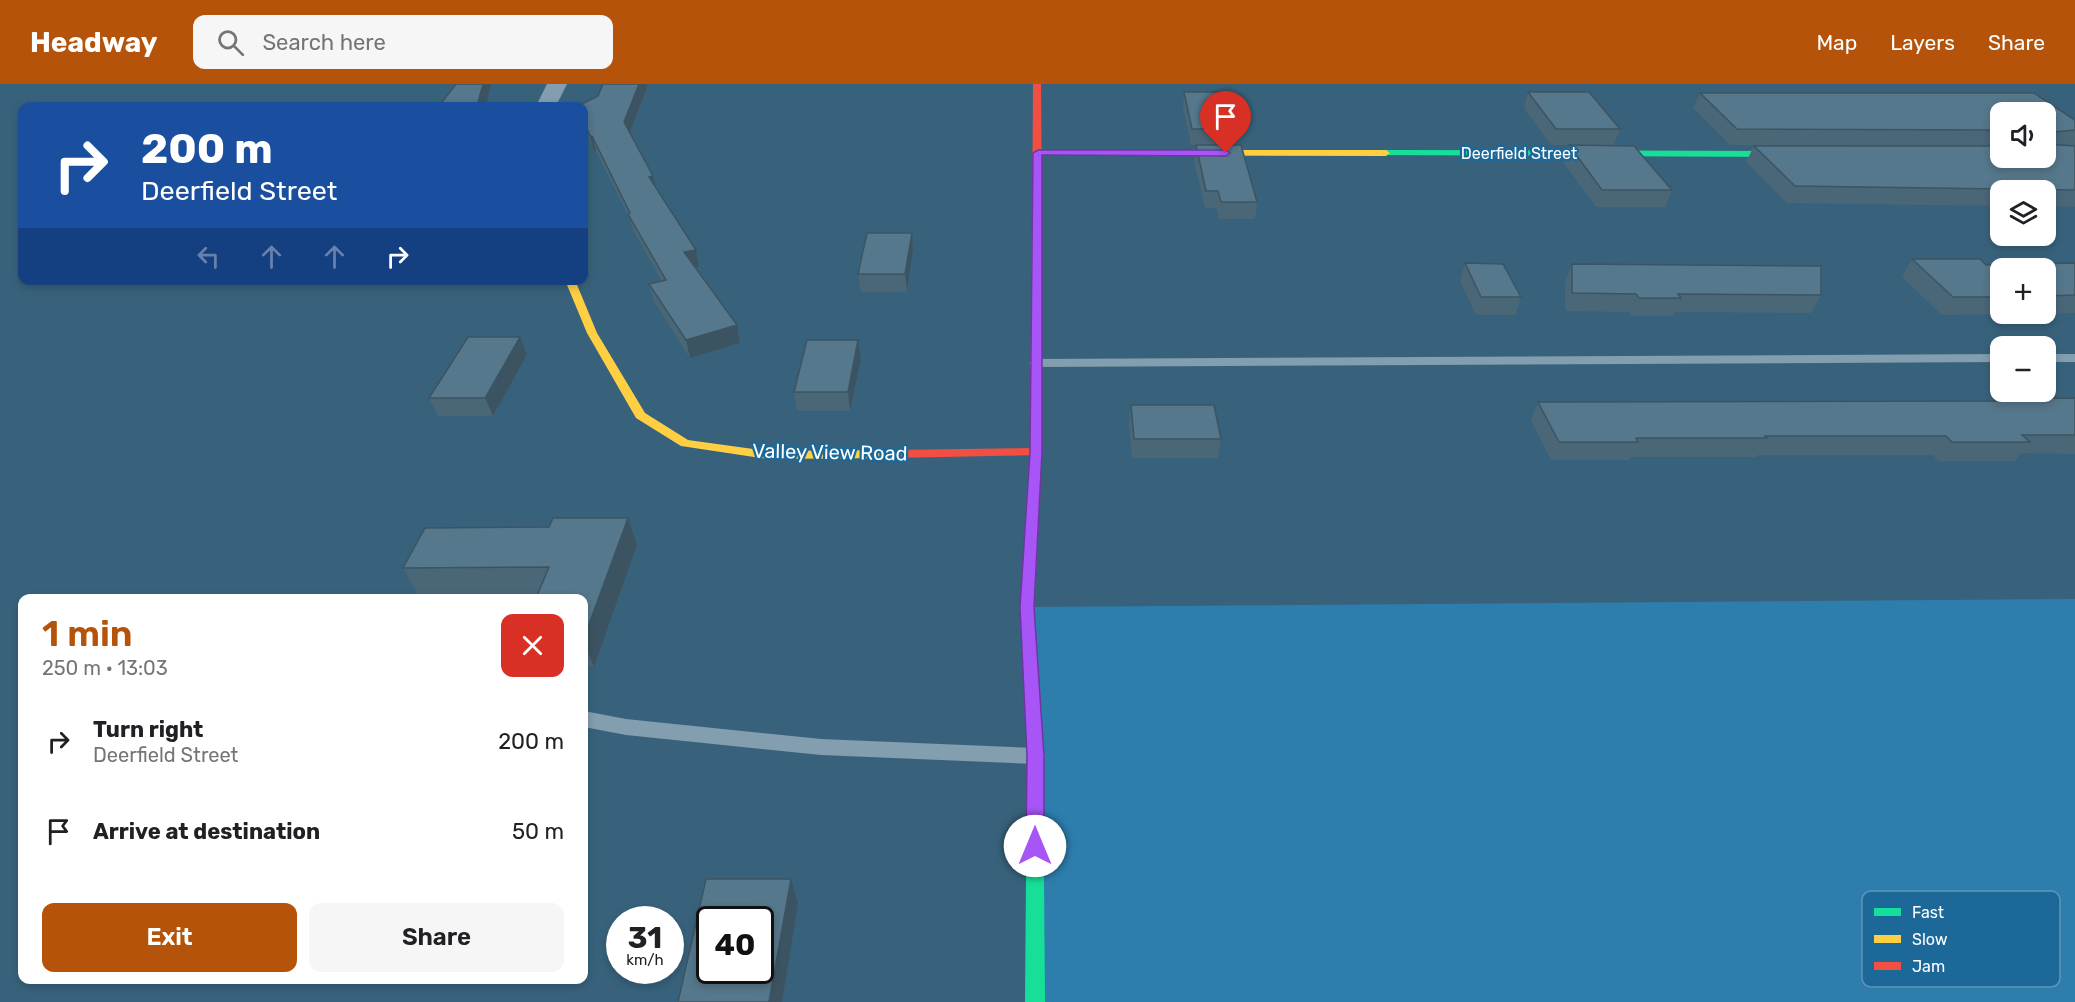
<!DOCTYPE html>
<meta charset="utf-8">
<style>
body{margin:0;font-family:Rubik,sans-serif;background:#f6f6f6;color:#202124;height:100vh;display:flex;flex-direction:column;font-size:22px;white-space:nowrap}
*{box-sizing:border-box;margin:0}
p{font-size:20px;color:#757577}
.icon{flex:none;width:33px;height:33px;fill:none;stroke:currentColor;stroke-width:2;stroke-linecap:round;stroke-linejoin:round}
.map{position:relative;flex:1;overflow:hidden}
.side{position:absolute;left:18px;top:510px;width:570px;height:390px;display:flex;flex-direction:column;background:#fff;border-radius:12px;box-shadow:0 3px 9px #0003}
.side>*{flex:none}
.top-card{position:absolute;left:18px;top:18px;width:570px;height:183px;border-radius:12px;box-shadow:0 3px 9px #0003;background:#1a4fa0;color:#fff;overflow:hidden}
.buttons{position:absolute;left:1990px;top:18px;display:grid;gap:12px}
.buttons a{display:grid;place-items:center;width:66px;height:66px;border-radius:12px;background:#fff;box-shadow:0 3px 9px #0003;font-size:30px}
.speed{position:absolute;left:606px;top:822px;display:flex;gap:12px;font-size:30px;font-weight:700;text-align:center}
.speed>*{display:grid;place-content:center;width:78px;height:78px;border-radius:50%;background:#fff;box-shadow:0 3px 9px #0003;line-height:1}
.speed small{font-size:15px;font-weight:400}
.speed .limit{border:3px solid #111;border-radius:9px;background:#fff;color:#111}
.pin{position:absolute;display:grid;place-items:center;width:51px;height:51px;color:#fff;margin:-62px -26px;border-radius:50% 50% 50% 0;rotate:-45deg;box-shadow:0 0 6px #0007}
.pin .icon{rotate:45deg}
.me{position:absolute;width:66px;margin:-33px;rotate:0deg;stroke-linejoin:round;filter:drop-shadow(0 0 4px #0008)}
.turn{display:flex;align-items:center;gap:21px;height:126px;padding:0 24px;font-size:27px}
.turn .icon{width:78px;height:78px;stroke-width:2.5}
.turn b{display:block;font-size:42px;line-height:51px}
.lanes{display:flex;align-items:center;height:57px;padding:0 24px;background:#0003;justify-content:center;gap:30px;direction:ltr}
.lanes .off{opacity:.35}
.round{display:grid;place-items:center;flex:none;width:63px;height:63px;border-radius:12px;background:#f6f6f6}
.summary{display:flex;align-items:center;justify-content:space-between;height:102px;padding:0 24px}
h1{font-size:36px;font-weight:600;line-height:45px;color:#b45309}
.primary-button{display:flex;gap:12px;margin-top:auto;padding:12px 24px}
.primary-button a{flex:1;height:69px;border-radius:12px;background:#b45309;color:#fff;font-size:24px;font-weight:600;line-height:69px;text-align:center}
.primary-button a+a{background:#f6f6f6;color:#202124}
ul{padding:0;list-style:none}
li{display:flex;align-items:center;gap:18px;height:90px;padding:0 24px}
li div{flex:1}
li b{display:block;font-size:22px}
li em{font-style:normal}
header{display:flex;align-items:center;gap:36px;box-sizing:border-box;height:84px;padding:0 30px;background:#b45309;color:#fff}
header strong{font-size:28px}
nav{display:flex;gap:33px;margin-inline-start:auto;font-size:21px}
.search{width:420px;height:54px;background:#f6f6f6;display:flex;align-items:center;gap:15px;box-sizing:border-box;padding:0 21px;border-radius:12px;color:#757577;font-size:22px}
.map>svg:first-child{display:block}
.green{fill:#2d7ead}
.lines{fill:none;stroke-linecap:round;stroke-linejoin:round}
.lane{fill:#829eaf;fill-rule:evenodd}
.street{fill:#829eaf;fill-rule:evenodd}
.fast{fill:#16e098;fill-rule:evenodd}
.slow{fill:#ffcf43;fill-rule:evenodd}
.jam{fill:#f24e42;fill-rule:evenodd}
.wall{fill:#4a6778}
.shaded-wall{fill:#3c5462}
.building{fill:#56788c;stroke:#3c5462;stroke-width:1.5;fill-rule:evenodd}
.route{fill:#a855f7;stroke:#6d37a1;stroke-width:1.5}
.labels{text-anchor:middle;stroke-width:4.5;stroke-linejoin:round;paint-order:stroke}
.far-street-label{font-size:16px;fill:#fff;stroke:#1b6899}
.street-label{font-size:20px;fill:#fff;stroke:#1b6899}
.key{fill:#1b6899;stroke:#5f95b8;stroke-width:1.5}
.key-label{font-size:16px;fill:#fff}
</style>
<header>
<strong>Headway</strong>
<div class="search"><svg class="icon" aria-label="search" viewBox="0 0 24 24"><circle cx="10" cy="10" r="6"/><path d="M15 15l6 6"/></svg>Search here</div>
<nav><a>Map</a><a>Layers</a><a>Share</a></nav>
</header>
<div class="map">
<svg width="2075" height="918" viewBox="0 0 2075 918">
<rect width="100%" height="100%" fill="#38627c"/>
<path class="green" d="M2075,515V918H1035L1027,523Z"/>
<g class="lines">
<path class="lane" d="M2001,270V278L1036,283L1029,279L1036,275Z
M2046,270H2075V278H2046Z
M584,627L626,635L821,655L1035,664L1042,666L1045,672L1042,678L1035,680L821,671L626,651L584,643Z"/>
<path class="street" d="M547,0H567L556,22H536Z"/>
<path class="fast" d="M1386,66L1795,67L1799,70L1795,73L1383,71V67Z
M1027,521L1032,522L1034,526L1043,672L1045,918H1025L1027,672L1020,526L1022,522Z"/>
<path class="slow" d="M1038,66H1386L1390,69L1386,72L1035,71V67Z
M1037,141L1042,144V368L1034,526L1032,530H1022L1020,526L1030,368L1032,144Z
M565,196H575L597,249L645,329L688,356L768,367L890,366L896,370L890,374L768,375L681,362L636,334L587,249Z"/>
<path class="jam" d="M1033,0H1041L1042,144L1037,147L1032,144Z
M1036,364L1042,368L1040,371L890,374L884,370L890,366Z"/>
</g>
<path class="wall" d="M1184,8L1236,45L1234,61H1191L1183,23Z
M1528,8L1620,45L1614,61H1551L1524,24Z
M1700,9H2034L2075,36V123L2046,122V106H2001V122L1787,119L1746,78L1754,62H2001V74H2046V28H2001V62L1730,61L1693,24Z
M598,12L630,49L657,105L696,166L699,183L695,184L737,241L740,259L690,274L654,217L649,200L662,197L633,146L630,135L596,67L594,68L584,41V22Z
M1196,61L1257,118L1255,135H1219L1216,124H1205L1194,77Z
M1569,61L1672,106L1665,123H1596L1563,78Z
M912,149L913,166L907,208H861L858,190Z
M1912,175L1986,181L2075,179V229L2046,230V184H2001V230H2046L1942,231L1902,193Z
M1465,179L1521,213L1515,231H1476L1460,197Z
M1572,180L1821,211L1811,229L1674,228L1673,232H1631L1629,228L1565,227V198Z
M858,256L861,275L850,327H797L794,308Z
M527,271L493,332H438L429,314Z
M2075,314V370L2021,369L2015,377H1938L1933,371H1758L1756,373H1631L1629,376H1551L1531,336L1538,318L2014,317L2015,315Z
M1131,321L1221,355L1218,374H1132L1129,339Z
M637,461L594,583H584V514L538,510L418,511L403,484Z"/>
<path class="shaded-wall" d="M483,0H491L486,22H477Z
M639,0H648L628,54L624,38Z
M590,52H592L596,67L594,68Z
M2054,56L2046,69L2047,57Z
M653,92L657,108L649,93Z
M912,149L913,166L907,208L905,190Z
M696,166L699,183L689,185L684,168Z
M737,241L740,259L690,274L686,256Z
M520,253L527,271L493,332L485,314Z
M858,256L861,275L850,327L848,308Z
M628,434L637,461L594,583L584,559V554Z
M791,795L798,820L782,918H769Z"/>
<path class="building" d="M456,0H483L477,22H439Z
M603,0H639L624,38L653,92L649,93L696,166L684,168L737,241L686,256L649,200L666,196L628,130L630,129L592,52H590L584,37V22H578L598,12Z
M1184,8H1225L1236,45H1192Z
M1528,8H1589L1620,45H1556Z
M1700,9H2034L2075,36V46L2054,48V56L2047,57V60L2075,62V106L1795,102L1754,62H2001V74H2046V28H2001V46L1737,45Z
M1196,61H1241L1257,118H1221L1218,107H1206Z
M1569,61L1634,62L1672,106H1602Z
M867,149H912L905,190H858Z
M1912,175H1980L1986,181L2075,179V211L2046,212V184H2001V213H1953Z
M1465,179L1503,180L1521,213H1481Z
M1572,180L1821,182V211L1678,210L1681,214H1639L1636,210L1572,209Z
M468,253H520L485,314H429Z
M807,256H858L848,308H794Z
M2075,314V351H2022L2030,358H1952L1946,352H1765L1767,354H1636L1638,358H1559L1538,318L2017,317L2015,315Z
M1131,321H1214L1221,355H1134Z
M553,434H628L584,554V514H536L549,483L403,484L425,444L549,443Z
M706,795H791L769,918H678ZM710,836H760V886H710Z"/>
<path class="route" d="M1038,66H1226L1230,69L1226,72L1042,71V368L1034,523L1044,672V762L1041,767L1035,769L1029,767L1026,762L1027,672L1020,523L1030,368L1033,69Z"/>
<g class="labels">
<g class="far-street-label">
<text x="1519" y="75">Deerfield Street</text>
</g>
<g class="street-label">
<text transform="translate(830 368) rotate(1)" y="7">Valley View Road</text>
</g>
</g>
<rect x="1862" y="807" width="198" height="96" rx="9" class="key"/>
<rect x="1874" y="824" width="27" height="8" fill="#16e098"/>
<rect x="1874" y="851" width="27" height="8" fill="#ffcf43"/>
<rect x="1874" y="878" width="27" height="8" fill="#f24e42"/>
<g class="key-label">
<text x="1912" y="834">Fast</text>
<text x="1912" y="861">Slow</text>
<text x="1912" y="888">Jam</text>
</g>
</svg>
<div class="buttons">
<a><svg class="icon" aria-label="sound" viewBox="0 0 24 24"><path d="M4 9h4l5-4v14l-5-4H4zM17 9q2 3 0 6"/></svg></a>
<a><svg class="icon" aria-label="layers" viewBox="0 0 24 24"><path d="M12 4l9 5-9 5-9-5zM3 14l9 5 9-5"/></svg></a>
<a>+</a>
<a>−</a>
</div>
<div class="speed"><div>31<small>km/h</small></div><div class="limit">40</div></div>
<div class="pin" style="left:1226px;top:69px;background:#d93025"><svg class="icon" aria-label="arrive" viewBox="0 0 24 24"><path d="M6 21V4h12l-3 4 3 4H6"/></svg></div>
<svg class="me" style="left:1035px;top:762px" viewBox="-20 -20 40 40"><circle r="19" fill="#fff"/><path d="M0-13L10 11 0 6-10 11z" fill="#a855f7"/></svg>
<div class="top-card">
<div class="turn"><svg class="icon" aria-label="right" viewBox="0 0 24 24"><path d="M7 20v-9h11M14 6l5 5-5 5"/></svg><div><b>200 m</b>Deerfield Street</div></div>
<div class="lanes"><svg class="icon off" aria-label="left" viewBox="0 0 24 24"><path d="M17 20v-9H6M10 6l-5 5 5 5"/></svg><svg class="icon off" aria-label="ahead" viewBox="0 0 24 24"><path d="M12 20V5M6 11l6-6 6 6"/></svg><svg class="icon off" aria-label="ahead" viewBox="0 0 24 24"><path d="M12 20V5M6 11l6-6 6 6"/></svg><svg class="icon" aria-label="right" viewBox="0 0 24 24"><path d="M7 20v-9h11M14 6l5 5-5 5"/></svg></div>
</div>
<section class="side">
<div class="summary"><div><h1>1 min</h1><p>250 m · 13:03</p></div><a class="round" style="background:#d93025;color:#fff"><svg class="icon" aria-label="close" viewBox="0 0 24 24"><path d="M6 6l12 12M18 6L6 18"/></svg></a></div>
<ul>
<li><svg class="icon" aria-label="right" viewBox="0 0 24 24"><path d="M7 20v-9h11M14 6l5 5-5 5"/></svg><div><b>Turn right</b><p>Deerfield Street</p></div><em>200 m</em></li>
<li><svg class="icon" aria-label="arrive" viewBox="0 0 24 24"><path d="M6 21V4h12l-3 4 3 4H6"/></svg><div><b>Arrive at destination</b></div><em>50 m</em></li>
</ul>
<div class="primary-button"><a>Exit</a><a>Share</a></div>
</section>
</div>
